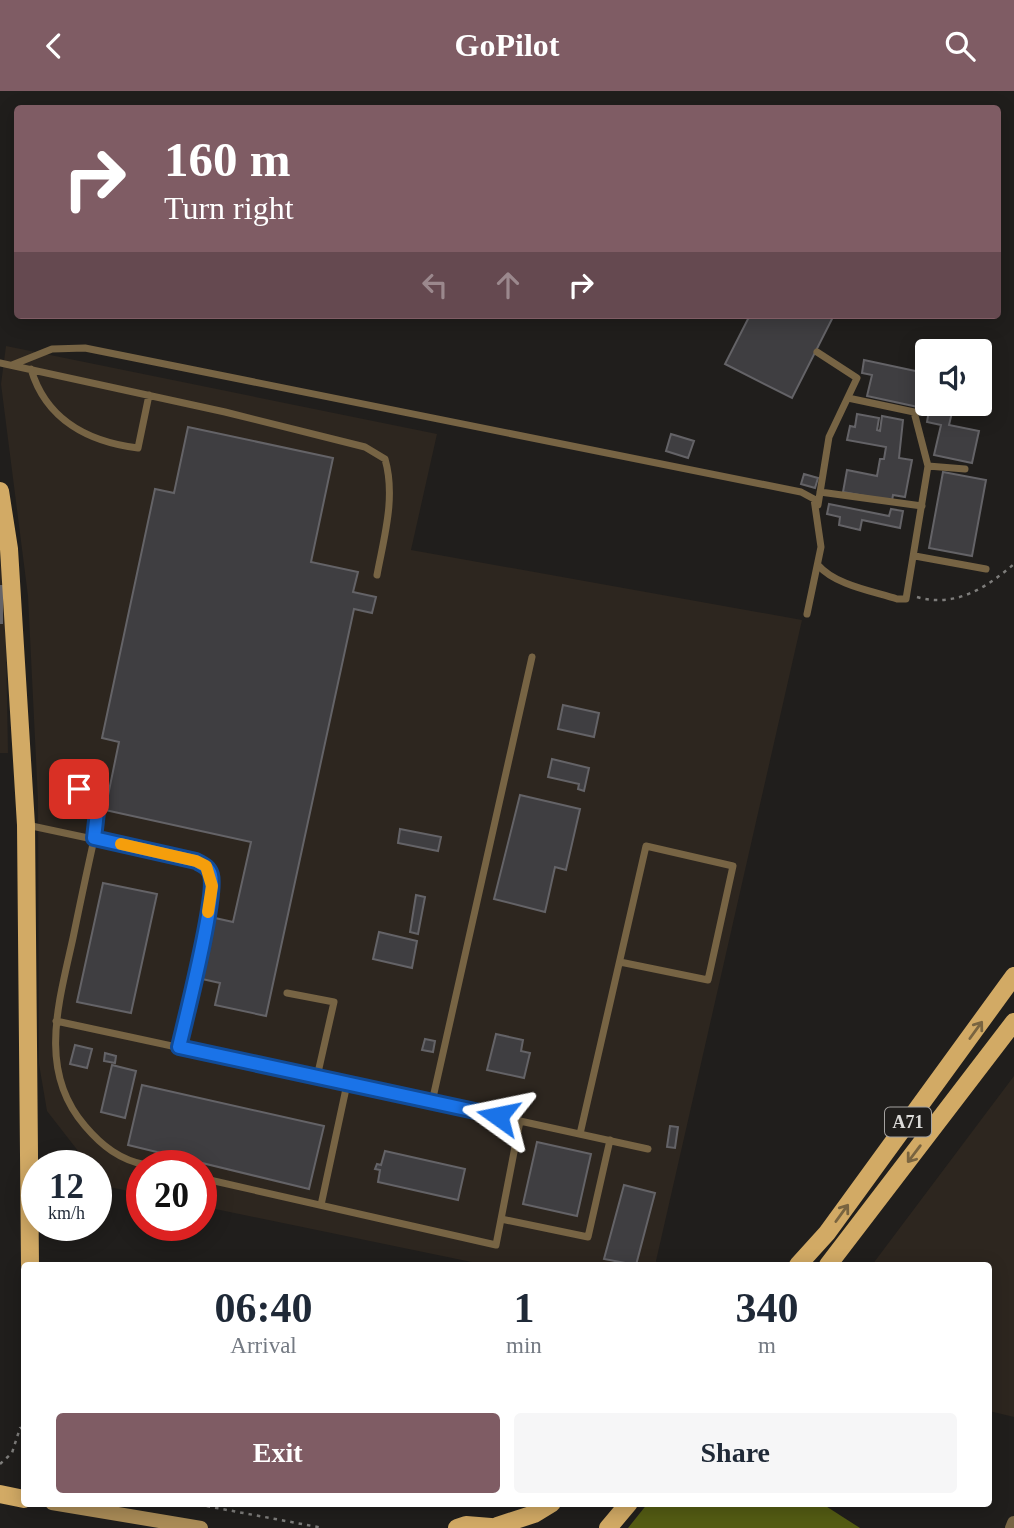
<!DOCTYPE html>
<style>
body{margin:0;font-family:Georgia,serif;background:#f6f6f7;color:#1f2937;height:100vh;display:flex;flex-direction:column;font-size:26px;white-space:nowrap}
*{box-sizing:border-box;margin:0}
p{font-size:23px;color:#747a83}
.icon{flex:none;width:38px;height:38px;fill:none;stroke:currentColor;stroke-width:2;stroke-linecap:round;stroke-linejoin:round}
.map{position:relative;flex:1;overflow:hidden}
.side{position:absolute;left:21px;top:1171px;width:971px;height:245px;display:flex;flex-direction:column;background:#fff;border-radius:7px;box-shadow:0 4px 18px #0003}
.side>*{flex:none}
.hud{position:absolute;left:14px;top:14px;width:987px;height:214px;border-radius:7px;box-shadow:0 4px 18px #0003;background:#7f5c64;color:#fff;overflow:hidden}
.fabs{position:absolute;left:915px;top:248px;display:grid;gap:14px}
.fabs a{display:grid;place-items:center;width:77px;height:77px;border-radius:7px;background:#fff;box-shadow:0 4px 18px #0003;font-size:35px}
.speed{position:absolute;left:21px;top:1059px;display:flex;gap:14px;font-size:35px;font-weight:700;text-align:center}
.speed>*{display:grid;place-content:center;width:91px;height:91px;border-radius:50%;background:#fff;box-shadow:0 4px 18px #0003;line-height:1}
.speed small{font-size:18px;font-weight:400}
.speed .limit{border:10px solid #d22;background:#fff;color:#111}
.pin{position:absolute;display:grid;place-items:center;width:60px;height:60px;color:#fff;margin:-30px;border-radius:14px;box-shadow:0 4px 10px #0006}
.me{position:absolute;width:77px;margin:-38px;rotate:282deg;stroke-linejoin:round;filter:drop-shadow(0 0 5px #0008)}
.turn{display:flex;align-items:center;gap:24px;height:147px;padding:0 35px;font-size:32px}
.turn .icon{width:91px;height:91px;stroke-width:2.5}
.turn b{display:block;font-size:49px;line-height:60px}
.lanes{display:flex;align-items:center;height:66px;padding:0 35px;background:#0003;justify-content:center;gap:35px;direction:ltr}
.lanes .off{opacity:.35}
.eta{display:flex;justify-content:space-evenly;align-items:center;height:119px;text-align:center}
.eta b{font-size:42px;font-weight:700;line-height:49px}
.cta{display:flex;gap:14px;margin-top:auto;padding:14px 35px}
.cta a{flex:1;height:80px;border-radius:7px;background:#7f5c64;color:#fff;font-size:28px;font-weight:700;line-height:80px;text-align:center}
.cta a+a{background:#f6f6f7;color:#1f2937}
header{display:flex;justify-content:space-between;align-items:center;height:91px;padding:0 35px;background:#7f5c64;color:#fff;font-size:32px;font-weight:700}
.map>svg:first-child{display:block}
.built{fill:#2d261f}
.forest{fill:#545c13}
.building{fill:#3f3e41;stroke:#646367;stroke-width:2}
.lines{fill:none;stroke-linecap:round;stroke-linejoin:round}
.path{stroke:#7e7d7b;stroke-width:2.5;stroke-dasharray:3.5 5;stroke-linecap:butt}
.service{stroke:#776444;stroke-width:7}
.minor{stroke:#776444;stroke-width:14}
.secondary{stroke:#aa8c57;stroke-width:14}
.primary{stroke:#d2aa65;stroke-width:18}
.oneway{stroke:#796440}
.route-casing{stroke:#114b97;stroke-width:18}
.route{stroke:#1a73e8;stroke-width:12}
.slow{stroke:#f59e0b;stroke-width:12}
.labels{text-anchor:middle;stroke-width:6;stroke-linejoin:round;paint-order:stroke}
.shield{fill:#201e1c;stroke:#a4a2a0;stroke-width:2}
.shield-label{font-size:18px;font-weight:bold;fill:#dcdbd9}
</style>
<header><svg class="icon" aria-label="back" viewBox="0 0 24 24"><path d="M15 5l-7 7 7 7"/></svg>GoPilot<svg class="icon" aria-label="search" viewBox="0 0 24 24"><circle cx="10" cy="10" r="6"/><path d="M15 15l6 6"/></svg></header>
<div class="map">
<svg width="1014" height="1437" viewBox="0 0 1014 1437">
<rect width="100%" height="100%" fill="#201e1c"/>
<path class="built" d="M6,255L437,343L411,459L802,529L656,1170L658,1174H486L201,1115V1074H142V1103L105,1095L96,1083V1074H89L47,1020L39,973L38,709L28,505L1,293Z
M0,470L5,499L8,662H0Z
M1014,985V1326L989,1320V1174H872Z"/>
<path class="forest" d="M648,1412H821L860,1437H628Z"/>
<path class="building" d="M750,224H834L792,307L725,273Z
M864,269L925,282L918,316L867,305L872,284L862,282Z
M930,313H954L949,334L979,340L972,372L934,364L941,334L927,331Z
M857,323L879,327L877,339L880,340L882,325L903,329L899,367L912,369L905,406L893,404L892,410L843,401L847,379L877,385L880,368H884L886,356L847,349L850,335L855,336Z
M188,336L333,367L311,471L358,481L353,501L376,506L372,522L354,518L266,925L215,914L220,892L202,888L215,827L233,831L251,751L105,719L119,651L102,647L155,398L174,402Z
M671,343L694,350L688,367L666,360Z
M943,381L986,389L972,465L929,457Z
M804,383L818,387L815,397L801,393Z
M829,413L889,425L891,418L903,420L900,437L862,429L860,439L839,434L840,426L827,423Z
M0,495H2V532H0Z
M563,614L599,622L594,646L558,638Z
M552,668L589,677L584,700L578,698L579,693L548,686Z
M520,704L580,718L566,779L555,776L545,821L494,808Z
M400,738L441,746L438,760L398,752Z
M103,792L157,803L131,922L77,911Z
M416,804L425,806L418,843L410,841Z
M379,841L417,850L412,877L373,868Z
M496,943L523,949L521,960L530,962L524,987L487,979Z
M425,948L435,950L433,961L422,959Z
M75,954L92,958L87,977L70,973Z
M105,962L116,965L115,972L104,970Z
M112,974L136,980L125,1027L101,1021Z
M142,994L324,1035L309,1098L128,1054Z
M670,1035L678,1036L675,1057L667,1056Z
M537,1051L591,1063L577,1125L523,1113Z
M385,1060L465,1078L458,1109L378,1091L380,1079L375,1078L377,1073L381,1074Z
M624,1094L655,1102L636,1174L604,1168Z"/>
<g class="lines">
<path class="path" d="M917,506C955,517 986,497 1014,473
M0,1373L12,1362L20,1337H24
M190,1412L323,1437"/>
<path class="service" d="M817,261L857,287L829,346L818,414
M0,272L225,321L365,356L385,368C396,406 384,446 377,484
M12,274L52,258L85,257L801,401L814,408L821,456L807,523
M31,278C46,329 89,351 138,357L149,304
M848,307L914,321L928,375
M820,401L922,415
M915,465L986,478
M818,474C835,494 872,500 897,508H906L928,375L965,378
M71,686L97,721L98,731C89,770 81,808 73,847C59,911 37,980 85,1035C102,1055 120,1069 146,1074
M27,734L196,770C203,774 209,776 211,784C217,805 186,926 179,956
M287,902L334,911L317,986
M56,930L520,1030L496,1154L201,1087
M432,1011L532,566
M520,1030L648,1058
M580,1043L646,755L733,775L708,889L620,871
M321,1114L347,993
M501,1128L588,1146L610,1049"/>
<path class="minor" d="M1012,1437L1014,1432"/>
<path class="secondary" d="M52,1412L201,1437"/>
<path class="primary" d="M0,400L9,458L26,734L30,1174
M798,1174L827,1142L1014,885
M828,1174L1014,931
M0,1403L24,1408
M497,1435L534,1423L552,1412
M457,1437L466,1434L503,1437
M608,1437L629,1412"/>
</g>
<defs><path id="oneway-shaft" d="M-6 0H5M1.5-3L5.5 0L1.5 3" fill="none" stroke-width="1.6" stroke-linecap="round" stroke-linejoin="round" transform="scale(1.75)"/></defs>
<g class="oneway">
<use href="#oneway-shaft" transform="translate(976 939) rotate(-54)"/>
<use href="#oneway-shaft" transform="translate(914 1063) rotate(127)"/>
<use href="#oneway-shaft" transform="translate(842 1122) rotate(-54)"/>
</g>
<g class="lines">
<defs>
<path id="route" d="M79,698L97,721L94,747L196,770C203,774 209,776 211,784C217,805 186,926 179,956L498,1025"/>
</defs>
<use href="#route" class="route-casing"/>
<use href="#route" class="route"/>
<path class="slow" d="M121,753L196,770L206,775L212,795L208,821"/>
</g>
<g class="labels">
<rect class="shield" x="885" y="1016.5" width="46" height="29" rx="5"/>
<g class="shield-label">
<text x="908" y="1037">A71</text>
</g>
</g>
</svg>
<div class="fabs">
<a><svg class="icon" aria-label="sound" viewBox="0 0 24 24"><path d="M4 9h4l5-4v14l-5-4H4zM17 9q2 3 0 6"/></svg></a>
</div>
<div class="speed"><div>12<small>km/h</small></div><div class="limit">20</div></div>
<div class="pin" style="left:79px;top:698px;background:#d93025"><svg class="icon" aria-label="arrive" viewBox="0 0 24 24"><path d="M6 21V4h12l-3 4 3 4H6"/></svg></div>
<svg class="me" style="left:498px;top:1025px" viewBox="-20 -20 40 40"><path d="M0-17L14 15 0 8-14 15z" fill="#1a73e8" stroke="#fff" stroke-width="4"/></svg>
<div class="hud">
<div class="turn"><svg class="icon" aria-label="right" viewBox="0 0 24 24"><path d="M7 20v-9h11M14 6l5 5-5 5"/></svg><div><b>160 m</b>Turn right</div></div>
<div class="lanes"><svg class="icon off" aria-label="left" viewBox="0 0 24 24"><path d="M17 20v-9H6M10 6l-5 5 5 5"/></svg><svg class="icon off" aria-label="ahead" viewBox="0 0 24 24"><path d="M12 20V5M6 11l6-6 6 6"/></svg><svg class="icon" aria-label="right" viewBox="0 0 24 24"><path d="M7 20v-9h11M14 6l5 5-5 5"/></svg></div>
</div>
<section class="side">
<div class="eta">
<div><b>06:40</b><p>Arrival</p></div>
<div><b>1</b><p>min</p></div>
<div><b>340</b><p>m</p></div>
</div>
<div class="cta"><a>Exit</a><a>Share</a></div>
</section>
</div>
